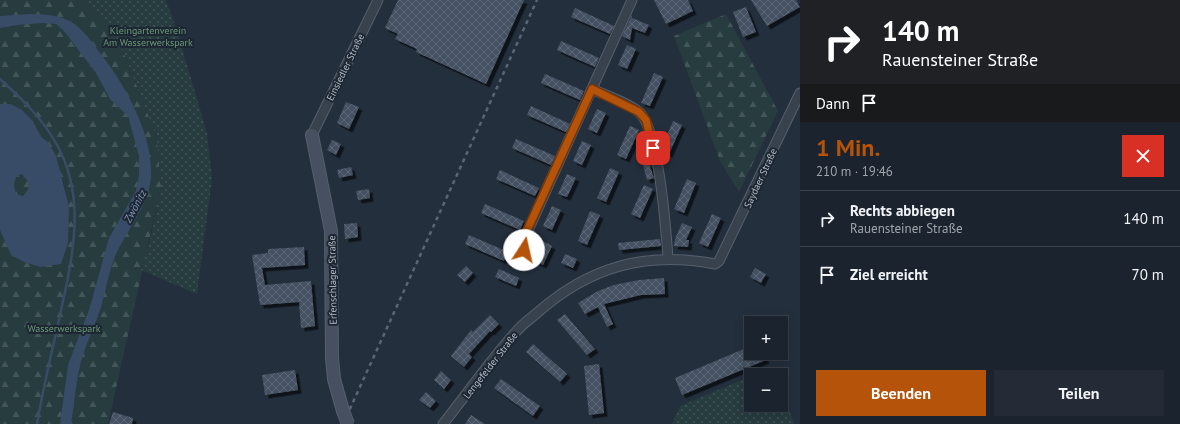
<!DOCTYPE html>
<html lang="de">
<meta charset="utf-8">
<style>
body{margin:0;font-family:"PT Sans",sans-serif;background:#242b36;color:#f1f3f6;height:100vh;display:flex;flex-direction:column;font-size:15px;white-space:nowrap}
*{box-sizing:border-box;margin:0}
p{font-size:13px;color:#a0a4aa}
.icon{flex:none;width:22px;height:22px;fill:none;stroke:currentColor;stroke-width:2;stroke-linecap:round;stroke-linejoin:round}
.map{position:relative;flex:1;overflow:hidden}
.side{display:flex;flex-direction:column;background:#1b232e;width:380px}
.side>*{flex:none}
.guide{background:#202124;color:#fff;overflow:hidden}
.buttons{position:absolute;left:744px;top:316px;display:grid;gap:8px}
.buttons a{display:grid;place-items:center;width:44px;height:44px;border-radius:0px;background:#1b232e;box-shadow:0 2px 10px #0003,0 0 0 1px #39404a;font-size:20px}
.pin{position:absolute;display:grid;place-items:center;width:34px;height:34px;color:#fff;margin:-17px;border-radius:8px;box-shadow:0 2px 6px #0006}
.me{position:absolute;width:44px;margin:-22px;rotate:10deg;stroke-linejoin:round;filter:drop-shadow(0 0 3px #0008)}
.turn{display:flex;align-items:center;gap:14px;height:84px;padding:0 16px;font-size:18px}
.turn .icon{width:52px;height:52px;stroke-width:2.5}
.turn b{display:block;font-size:28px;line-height:34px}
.then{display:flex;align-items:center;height:38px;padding:0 16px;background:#0003;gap:8px;font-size:15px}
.round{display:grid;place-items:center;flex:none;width:42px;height:42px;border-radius:0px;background:#242b36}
.headline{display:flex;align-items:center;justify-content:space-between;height:68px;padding:0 16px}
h1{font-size:24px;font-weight:600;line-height:30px;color:#b45309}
.cta{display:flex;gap:8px;margin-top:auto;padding:8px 16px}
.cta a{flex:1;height:46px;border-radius:0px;background:#b45309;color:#fff;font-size:16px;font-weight:600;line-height:46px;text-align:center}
.cta a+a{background:#242b36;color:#f1f3f6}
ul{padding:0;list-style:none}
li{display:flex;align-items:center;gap:12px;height:56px;padding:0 16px;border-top:1px solid #39404a}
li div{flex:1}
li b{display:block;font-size:15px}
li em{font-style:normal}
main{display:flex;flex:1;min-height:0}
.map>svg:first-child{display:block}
.forest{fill:url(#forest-firs)}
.park{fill:url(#park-dots)}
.water{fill:#394c67;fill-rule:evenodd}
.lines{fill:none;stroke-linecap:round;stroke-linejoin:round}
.stream{stroke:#394c67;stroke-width:2.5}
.building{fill:url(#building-cross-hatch);filter:url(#shadow)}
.minor-casing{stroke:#565f6c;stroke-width:11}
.secondary-casing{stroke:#565f6c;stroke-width:14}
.minor{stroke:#38414e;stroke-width:9}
.secondary{stroke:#465061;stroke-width:12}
.rail{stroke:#5a6575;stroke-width:2.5;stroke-dasharray:4 4;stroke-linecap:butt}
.secondary-bridge-casing{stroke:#565f6c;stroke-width:14;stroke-linecap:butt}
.secondary-bridge{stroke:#465061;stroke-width:12}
.route-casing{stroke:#753606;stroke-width:10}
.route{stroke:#b45309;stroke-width:7}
.labels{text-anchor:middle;stroke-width:4;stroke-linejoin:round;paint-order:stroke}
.park-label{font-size:10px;fill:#6b9a76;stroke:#1d2633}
.street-label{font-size:10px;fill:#b4bcc9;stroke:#1d2633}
.water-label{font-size:11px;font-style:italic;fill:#7c92b1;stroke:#1d2633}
</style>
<main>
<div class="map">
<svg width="800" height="424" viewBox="0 0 800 424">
<defs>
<pattern id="forest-firs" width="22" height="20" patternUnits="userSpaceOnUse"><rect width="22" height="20" fill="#263c3f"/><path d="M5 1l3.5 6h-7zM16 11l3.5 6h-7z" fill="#435659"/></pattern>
<pattern id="park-dots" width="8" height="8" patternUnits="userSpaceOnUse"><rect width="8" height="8" fill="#263c3f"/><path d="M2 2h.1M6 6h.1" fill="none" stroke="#435659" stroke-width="1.8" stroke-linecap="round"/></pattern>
<pattern id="building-cross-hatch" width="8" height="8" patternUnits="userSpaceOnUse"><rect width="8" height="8" fill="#455162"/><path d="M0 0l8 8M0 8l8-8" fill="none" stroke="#5d6877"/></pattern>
<filter id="shadow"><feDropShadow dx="3.5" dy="3.5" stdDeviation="0" flood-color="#0009"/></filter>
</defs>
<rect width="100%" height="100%" fill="#242f3e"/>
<path class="forest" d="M0,0H82L106,22L119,41L157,137L161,187L108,424H0V230C12,256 11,259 40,267L69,206L64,184L48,142L40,136L33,121L22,110L11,104H0Z
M726,14L778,111L739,192L720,161L674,36Z
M22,174L28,182V189L23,196L16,195L14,185L16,176Z"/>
<path class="park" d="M82,0H166L177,31L207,133L212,179L197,294L141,270L150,240L161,187L157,137L119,41L106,22Z
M751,376V405H781V387L794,424H672L680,406Z"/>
<path class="water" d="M31,14C76,14 81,28 106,61C130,93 161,151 148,193C141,214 125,234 116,254C109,270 106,290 101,307C96,323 88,339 83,355C76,377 75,401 71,424H60L68,365L90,307L109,238L136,191L139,175V156L128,116L110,99L96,73L64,31L56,24L43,23L17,25L0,28V16Z
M0,104H11L22,110L33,121L40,136L48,142L56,156L69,206L68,243L61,264L40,267L24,262L11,255L0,230ZM22,174L28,182V189L23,196L16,194L14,185L16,177Z"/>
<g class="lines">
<path class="stream" d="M0,79C22,99 43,119 57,145C88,200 71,263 59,320C51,355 43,389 37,424"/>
</g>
<path class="building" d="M398,0H524L486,84L416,52L417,49L395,39L398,34L385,28Z
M654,0H688L693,11L666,24Z
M751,0H796L800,7L767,26Z
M746,7L756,32L743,37L733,12Z
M575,8L614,26L610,34L571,17Z
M632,15V18L649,25L645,33L632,28L630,40L622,36Z
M561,41L599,58L595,67L557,50Z
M627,45L636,49L627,69L618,65Z
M654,73L663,77L650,106L641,103Z
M545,74L584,91L580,100L541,83Z
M346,102L359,107L349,129L337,123Z
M531,106L570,124L566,132L527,115Z
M597,109L606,113L597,133L588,129Z
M673,121L682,125L669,154L661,150Z
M630,126L639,130L626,159L617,155Z
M516,139L555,156L551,165L512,148Z
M332,140L341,144L336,155L327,150Z
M582,141L591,145L582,165L573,161Z
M649,164L654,178L647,180L643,165Z
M351,167L353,175L339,178L337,170Z
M610,168L619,172L606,202L597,198Z
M500,170L539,188L535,196L496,179Z
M567,174L576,178L567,197L558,194Z
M687,179L696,183L684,213L674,209Z
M644,185L653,189L640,218L631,214Z
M369,189L370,198L358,200L356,191Z
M485,204L524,221L520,230L481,213Z
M552,206L561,210L552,230L543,226Z
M590,211L600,215L587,245L578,241Z
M712,214L721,218L708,247L699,243Z
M357,223L358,237L345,239L344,224Z
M682,223L692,227L686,240H689L688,247L674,246L675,239Z
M469,235L508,252L504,261L465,244Z
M660,239L661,246L619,250L618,243Z
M543,241L552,246L543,265L534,261Z
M304,247L305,265L262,268L265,285L311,281L315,326L301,328L299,302L260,305L252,255L268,253V249Z
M565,254L577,259L573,268L561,263Z
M466,266L473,273L465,282L457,275Z
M755,268L766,274L761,283L750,277Z
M499,269L519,278L516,286L495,277Z
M664,278L665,294L641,295L604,304L613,324L607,327L598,307L585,314L578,303L598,291L614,285L639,280Z
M565,314L595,349L587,355L557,320Z
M490,315L499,324L491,332L490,331L469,354L472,357L464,367L451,356L471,330L473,332Z
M533,344L567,374L560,382L526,352Z
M751,346V353H763L766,360L682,395L675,378Z
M599,364L604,413L589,415L584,366Z
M295,370L298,390L265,395L262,375Z
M441,371L451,380L444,389L434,380Z
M501,379L540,406L533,416L494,388Z
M426,392L436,401L430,408L419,400Z
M113,412L133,418L132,424H109Z
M471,415L485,424H465Z"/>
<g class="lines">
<defs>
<path id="minor" d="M592,89C606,96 626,101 639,112C659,129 666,230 668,258
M312,135L378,0
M524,250L525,237L632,0
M443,424C467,394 489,362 515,333C521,325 530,319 537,313C590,266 647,251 715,264L719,261L800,93"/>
<path id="secondary" d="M312,135L331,231L332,358L334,379L343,411"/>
</defs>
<use href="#minor" class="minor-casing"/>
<use href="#secondary" class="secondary-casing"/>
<use href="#minor" class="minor"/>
<use href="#secondary" class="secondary"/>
<path class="rail" d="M343,424L537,0"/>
<defs>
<path id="secondary-bridge" d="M343,411L348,424"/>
</defs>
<use href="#secondary-bridge" class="secondary-bridge-casing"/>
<use href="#secondary-bridge" class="secondary-bridge"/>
</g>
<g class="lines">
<defs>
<path id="route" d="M524,250V237L592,89L639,112L646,120L653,148"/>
</defs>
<use href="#route" class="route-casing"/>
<use href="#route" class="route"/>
</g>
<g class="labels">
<g class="park-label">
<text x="148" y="34">Kleingartenverein<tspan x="148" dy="12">Am Wasserwerkspark</tspan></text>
<text x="64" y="332">Wasserwerkspark</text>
</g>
<g class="street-label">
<text transform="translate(345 67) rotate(-64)" y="4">Einsiedler Straße</text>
<text transform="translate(760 178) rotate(-65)" y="4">Saydaer Straße</text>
<text transform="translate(332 280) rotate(-91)" y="4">Erfenschlager Straße</text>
<text transform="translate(490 365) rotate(-52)" y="4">Lengefelder Straße</text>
</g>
<g class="water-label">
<text transform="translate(135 206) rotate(-62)" y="4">Zwönitz</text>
</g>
</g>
</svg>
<div class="buttons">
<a>+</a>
<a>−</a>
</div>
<div class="pin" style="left:653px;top:148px;background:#d93025"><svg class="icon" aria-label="arrive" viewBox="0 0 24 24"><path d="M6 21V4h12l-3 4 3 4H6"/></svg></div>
<svg class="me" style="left:524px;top:250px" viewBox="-20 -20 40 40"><circle r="19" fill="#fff"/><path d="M0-13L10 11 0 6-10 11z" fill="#b45309"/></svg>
</div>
<section class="side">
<div class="guide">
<div class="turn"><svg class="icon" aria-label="right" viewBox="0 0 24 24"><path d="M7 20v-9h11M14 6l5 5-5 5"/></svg><div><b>140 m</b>Rauensteiner Straße</div></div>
<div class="then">Dann<svg class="icon" aria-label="arrive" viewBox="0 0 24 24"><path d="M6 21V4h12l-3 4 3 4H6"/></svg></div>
</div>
<div class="headline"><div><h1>1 Min.</h1><p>210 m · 19:46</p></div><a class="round" style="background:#d93025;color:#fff"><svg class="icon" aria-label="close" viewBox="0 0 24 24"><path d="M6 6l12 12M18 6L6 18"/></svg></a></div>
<ul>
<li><svg class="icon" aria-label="right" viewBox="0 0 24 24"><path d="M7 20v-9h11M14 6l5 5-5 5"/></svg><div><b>Rechts abbiegen</b><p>Rauensteiner Straße</p></div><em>140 m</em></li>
<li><svg class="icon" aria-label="arrive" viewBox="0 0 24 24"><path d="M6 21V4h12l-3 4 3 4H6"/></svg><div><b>Ziel erreicht</b></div><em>70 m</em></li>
</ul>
<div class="cta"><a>Beenden</a><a>Teilen</a></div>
</section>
</main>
